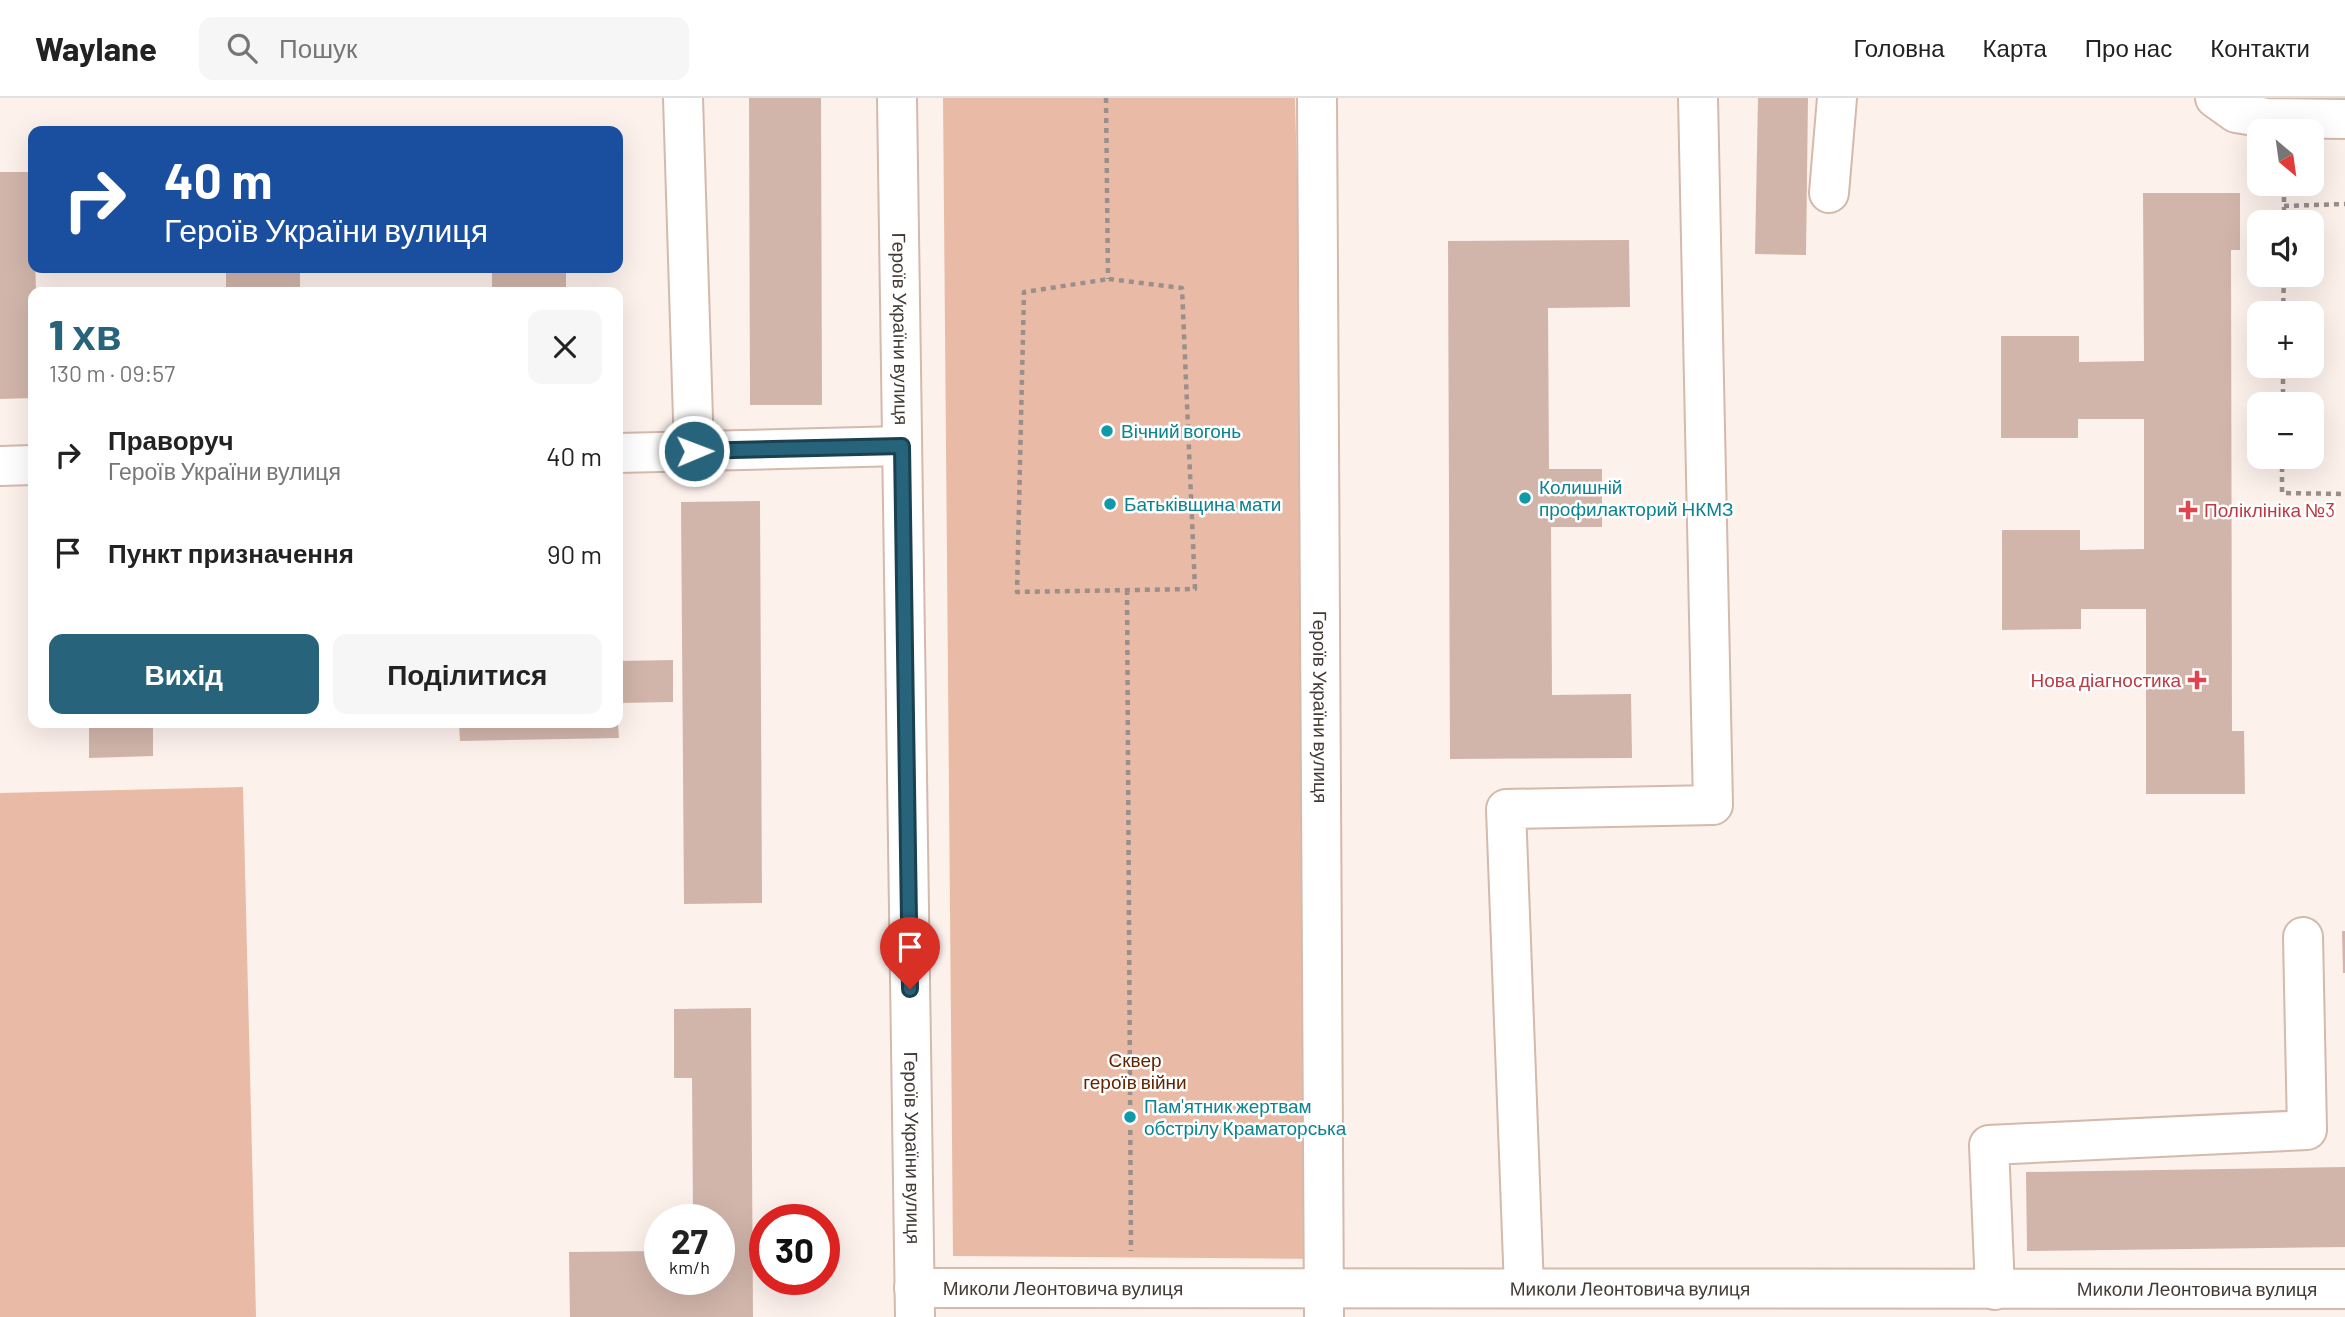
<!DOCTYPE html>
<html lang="uk">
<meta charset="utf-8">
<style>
body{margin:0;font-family:Barlow,sans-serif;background:#f6f6f6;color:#222;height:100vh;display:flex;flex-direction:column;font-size:26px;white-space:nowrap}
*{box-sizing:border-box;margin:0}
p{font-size:23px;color:#767676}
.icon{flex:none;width:38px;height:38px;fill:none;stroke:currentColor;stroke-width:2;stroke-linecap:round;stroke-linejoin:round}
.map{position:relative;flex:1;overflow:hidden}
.sheet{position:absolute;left:28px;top:189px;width:595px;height:441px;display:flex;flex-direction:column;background:#fff;border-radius:14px;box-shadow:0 7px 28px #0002}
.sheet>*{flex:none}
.hud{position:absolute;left:28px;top:28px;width:595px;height:147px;border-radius:14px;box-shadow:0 7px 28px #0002;background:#1a4fa0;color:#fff;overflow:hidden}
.needle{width:46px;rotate:151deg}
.controls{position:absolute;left:2247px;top:21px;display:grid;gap:14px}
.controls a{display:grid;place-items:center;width:77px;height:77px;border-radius:14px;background:#fff;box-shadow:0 7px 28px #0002;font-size:35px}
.speed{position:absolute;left:644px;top:1106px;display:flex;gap:14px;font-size:35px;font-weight:700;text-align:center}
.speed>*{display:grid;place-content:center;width:91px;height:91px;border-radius:50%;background:#fff;box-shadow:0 7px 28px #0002;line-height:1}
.speed small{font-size:18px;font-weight:400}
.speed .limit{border:10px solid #d22;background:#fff;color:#111}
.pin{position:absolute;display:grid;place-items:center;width:60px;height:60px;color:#fff;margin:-72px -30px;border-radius:50% 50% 50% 0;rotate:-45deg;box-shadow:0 0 7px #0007}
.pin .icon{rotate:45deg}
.me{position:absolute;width:77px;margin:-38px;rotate:89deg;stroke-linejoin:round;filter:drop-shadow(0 0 5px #0008)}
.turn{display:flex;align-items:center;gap:24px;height:147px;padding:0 21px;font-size:32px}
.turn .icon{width:91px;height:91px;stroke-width:2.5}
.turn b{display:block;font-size:49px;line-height:60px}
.round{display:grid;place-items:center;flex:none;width:74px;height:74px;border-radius:14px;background:#f6f6f6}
.summary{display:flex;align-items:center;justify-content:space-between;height:119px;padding:0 21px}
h1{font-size:42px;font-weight:800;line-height:52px;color:#27647b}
.button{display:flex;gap:14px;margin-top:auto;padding:14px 21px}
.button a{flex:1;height:80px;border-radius:14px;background:#27647b;color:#fff;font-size:28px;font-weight:800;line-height:80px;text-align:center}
.button a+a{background:#f6f6f6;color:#222}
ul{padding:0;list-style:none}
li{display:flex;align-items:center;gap:21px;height:98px;padding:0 21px}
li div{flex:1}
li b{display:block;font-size:26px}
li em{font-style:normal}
header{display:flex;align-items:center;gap:42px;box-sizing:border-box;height:98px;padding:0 35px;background:#fff;border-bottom:2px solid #e0e0e0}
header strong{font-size:33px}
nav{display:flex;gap:38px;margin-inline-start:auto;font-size:24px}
.search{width:490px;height:63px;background:#f6f6f6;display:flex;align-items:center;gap:18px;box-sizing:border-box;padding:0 24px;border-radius:14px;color:#767676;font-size:26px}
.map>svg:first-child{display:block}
.green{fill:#e9bba6}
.building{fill:#d1b5ab}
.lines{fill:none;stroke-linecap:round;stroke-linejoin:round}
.minor-casing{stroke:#d4b9ad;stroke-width:42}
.path{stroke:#9a8f8a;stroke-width:4.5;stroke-dasharray:5 5;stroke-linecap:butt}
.minor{stroke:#fff;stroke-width:38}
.route-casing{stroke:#194150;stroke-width:18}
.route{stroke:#27647b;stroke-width:12}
.culture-dot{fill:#0f9aa8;stroke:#fff;stroke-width:2.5}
.health-dot{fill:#e0444e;stroke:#fff;stroke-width:2.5}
.labels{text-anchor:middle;stroke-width:5;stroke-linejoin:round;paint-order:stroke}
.street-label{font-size:19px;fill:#443a35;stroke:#fff}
.culture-label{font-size:19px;fill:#0d838f;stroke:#fff;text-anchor:start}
.health-label{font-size:19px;fill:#be3a42;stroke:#fff;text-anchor:start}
.park-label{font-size:19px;fill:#622400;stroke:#fff}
</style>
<header>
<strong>Waylane</strong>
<div class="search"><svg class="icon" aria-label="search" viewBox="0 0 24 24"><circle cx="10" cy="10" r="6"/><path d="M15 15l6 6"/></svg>Пошук</div>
<nav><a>Головна</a><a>Карта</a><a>Про нас</a><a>Контакти</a></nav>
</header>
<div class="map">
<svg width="2345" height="1219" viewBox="0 0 2345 1219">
<rect width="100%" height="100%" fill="#fdf1ec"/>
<path class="green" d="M943,0H1295L1324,1161L953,1158Z
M243,689L256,1219H0V695Z"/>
<path class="building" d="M749,0H821L822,307H750Z
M1758,0H1808L1806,157L1755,156Z
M0,74H33L36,194H33V300L0,301Z
M2143,95H2240V152H2231L2232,633H2244L2245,696H2146V511H2081V531L2002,532V432H2080V452L2144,451V321H2078V340H2001V238H2079V264L2144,263Z
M1629,142L1630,209L1548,210L1549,371H1602V429H1551L1552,597L1631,596L1632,660L1450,661L1448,143Z
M226,170H300V194H226Z
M492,170H566V194H492Z
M760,403L762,805L684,806L681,404Z
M673,562V604L618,605V563Z
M89,625H153V658L89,660Z
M459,625H618L619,640L460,643Z
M2342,833H2345V875H2343Z
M751,910L753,1219H570L569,1154L660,1153V1181H719V1122H693L692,980H674V911Z
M2345,1069V1149L2027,1153L2026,1074Z"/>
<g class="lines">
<defs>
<g id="minor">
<path d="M683,0L694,353"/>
<path id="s1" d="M897,0L915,1219"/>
<path id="s2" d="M1317,0L1324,1219"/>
<path d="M2215,0L2236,15L2267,20L2345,21"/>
<path d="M1829,95L1837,0"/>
<path d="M618,355L902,348"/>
<path d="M0,368L33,367"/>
<path id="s3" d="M914,1190L2345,1191"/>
<path d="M1524,1190L1506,711L1713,707L1698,0"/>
<path d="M1995,1192L1989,1047L2307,1032L2303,839"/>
</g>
</defs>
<use href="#minor" class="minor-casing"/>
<path class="path" d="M1106,0L1108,181
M2284,108L2345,106
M2284,124V86
M1109,181L1182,190L1195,491L1017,494L1024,194Z
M2283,215L2284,177
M2283,306V268
M2282,359V395L2345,396
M1127,492L1131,1153"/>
<use href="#minor" class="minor"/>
</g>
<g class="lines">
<defs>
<path id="route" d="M694,353L902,348L910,891"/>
</defs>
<use href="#route" class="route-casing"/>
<use href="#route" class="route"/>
</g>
<g class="culture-dot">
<circle cx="1107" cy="333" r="7"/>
<circle cx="1525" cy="400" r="7"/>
<circle cx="1110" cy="406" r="7"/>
<circle cx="1130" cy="1019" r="7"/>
</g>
<g class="health-dot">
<path d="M2184.5 401.5h7v7h7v7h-7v7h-7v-7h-7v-7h7z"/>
<path d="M2193.5 571.5h7v7h7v7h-7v7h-7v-7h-7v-7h7z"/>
</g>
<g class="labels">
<g class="street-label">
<text dy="7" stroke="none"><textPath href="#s1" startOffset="231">Героїв України вулиця</textPath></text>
<text dy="7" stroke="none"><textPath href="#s2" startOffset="609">Героїв України вулиця</textPath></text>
<text dy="7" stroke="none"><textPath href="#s1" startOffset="1050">Героїв України вулиця</textPath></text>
<text dy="7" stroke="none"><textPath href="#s3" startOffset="716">Миколи Леонтовича вулиця</textPath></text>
<text dy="7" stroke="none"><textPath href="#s3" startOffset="149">Миколи Леонтовича вулиця</textPath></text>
<text dy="7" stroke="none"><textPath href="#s3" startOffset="1283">Миколи Леонтовича вулиця</textPath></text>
</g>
<g class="culture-label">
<text x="1121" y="340">Вічний вогонь</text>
<text x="1539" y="396">Колишній<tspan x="1539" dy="22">профилакторий НКМЗ</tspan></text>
<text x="1124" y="413">Батьківщина мати</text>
<text x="1144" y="1015">Пам'ятник жертвам<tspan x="1144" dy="22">обстрілу Краматорська</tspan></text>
</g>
<g class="health-label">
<text x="2204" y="419">Поліклініка №3</text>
<text x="2181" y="589" text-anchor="end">Нова діагностика</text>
</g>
<g class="park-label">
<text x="1135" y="969">Сквер<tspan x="1135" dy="22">героїв війни</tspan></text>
</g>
</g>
</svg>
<div class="controls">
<a><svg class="needle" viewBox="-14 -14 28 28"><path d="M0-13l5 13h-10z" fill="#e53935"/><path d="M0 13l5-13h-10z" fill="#767676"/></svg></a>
<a><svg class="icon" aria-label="sound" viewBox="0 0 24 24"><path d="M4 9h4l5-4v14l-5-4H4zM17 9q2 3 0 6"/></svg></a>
<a>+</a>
<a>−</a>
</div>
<div class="speed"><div>27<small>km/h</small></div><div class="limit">30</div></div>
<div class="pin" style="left:910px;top:891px;background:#d93025"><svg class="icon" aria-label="arrive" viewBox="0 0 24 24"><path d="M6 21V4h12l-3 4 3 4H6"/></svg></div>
<svg class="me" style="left:694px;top:353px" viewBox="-20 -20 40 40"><circle r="17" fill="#27647b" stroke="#fff" stroke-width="3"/><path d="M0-11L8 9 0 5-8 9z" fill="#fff"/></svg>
<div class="hud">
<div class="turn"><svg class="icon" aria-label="right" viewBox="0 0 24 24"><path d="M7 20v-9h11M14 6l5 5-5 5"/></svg><div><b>40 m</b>Героїв України вулиця</div></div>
</div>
<section class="sheet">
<div class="summary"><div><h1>1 хв</h1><p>130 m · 09:57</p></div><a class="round"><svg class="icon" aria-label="close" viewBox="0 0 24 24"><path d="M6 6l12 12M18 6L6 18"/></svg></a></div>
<ul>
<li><svg class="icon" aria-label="right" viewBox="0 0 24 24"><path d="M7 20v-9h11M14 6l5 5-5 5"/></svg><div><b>Праворуч</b><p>Героїв України вулиця</p></div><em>40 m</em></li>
<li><svg class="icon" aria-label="arrive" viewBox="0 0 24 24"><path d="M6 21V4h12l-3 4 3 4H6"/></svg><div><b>Пункт призначення</b></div><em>90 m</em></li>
</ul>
<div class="button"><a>Вихід</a><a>Поділитися</a></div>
</section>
</div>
